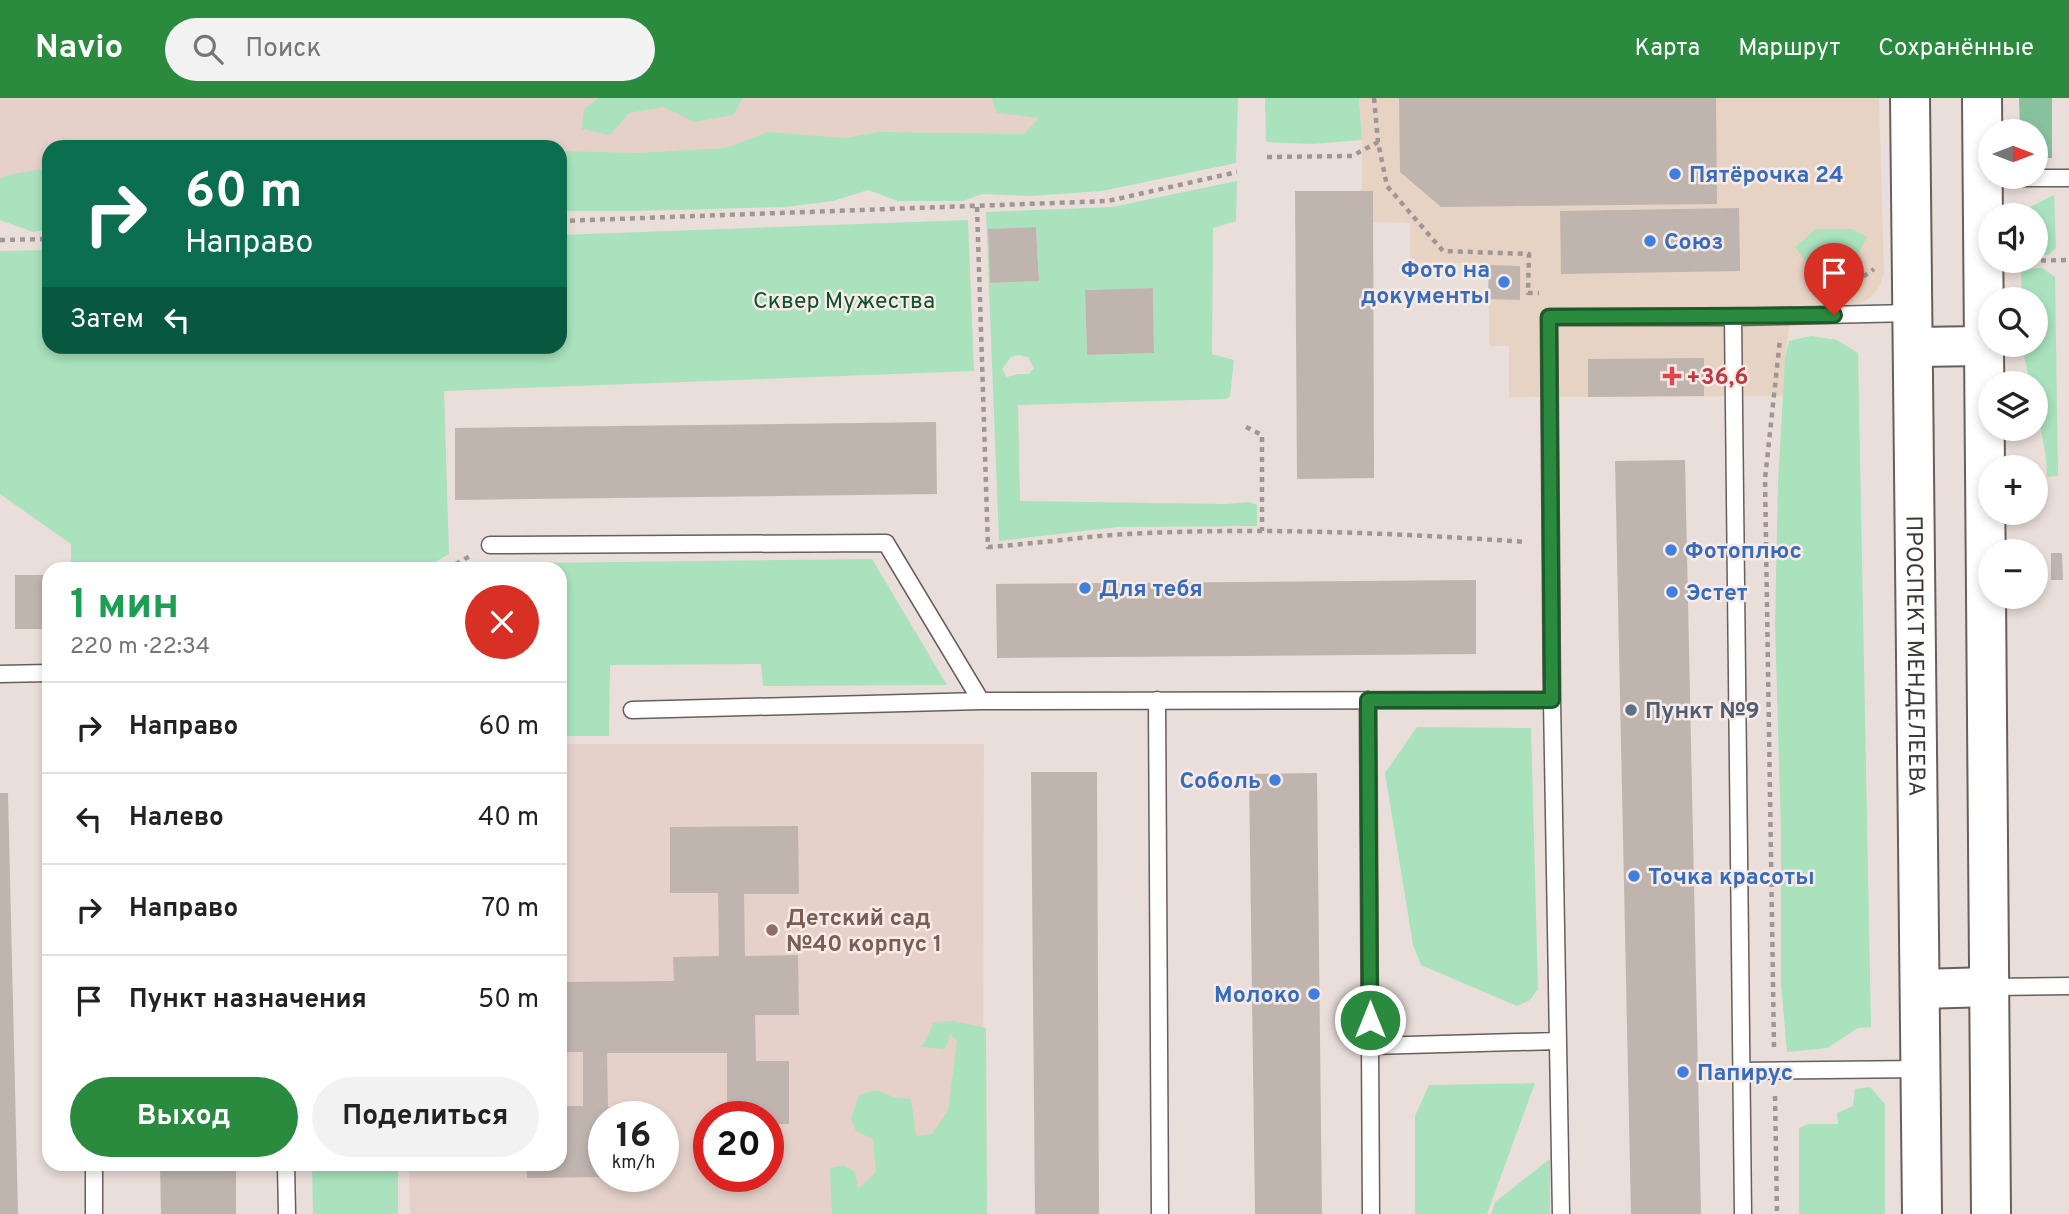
<!DOCTYPE html>
<html lang="ru">
<meta charset="utf-8">
<style>
body{margin:0;font-family:Overpass,sans-serif;background:#f2f2f2;color:#222;height:100vh;display:flex;flex-direction:column;font-size:26px;white-space:nowrap}
*{box-sizing:border-box;margin:0}
p{font-size:23px;color:#767676}
.icon{flex:none;width:38px;height:38px;fill:none;stroke:currentColor;stroke-width:2;stroke-linecap:round;stroke-linejoin:round}
.map{position:relative;flex:1;overflow:hidden}
.sheet{position:absolute;left:42px;top:464px;width:525px;height:609px;display:flex;flex-direction:column;background:#fff;border-radius:21px;box-shadow:0 4px 10px #0003}
.sheet>*{flex:none}
.top-card{position:absolute;left:42px;top:42px;width:525px;height:214px;border-radius:21px;box-shadow:0 4px 10px #0003;background:#0b6e4f;color:#fff;overflow:hidden}
.needle{width:46px;rotate:90deg}
.tools{position:absolute;left:1978px;top:21px;display:grid;gap:14px}
.tools a{display:grid;place-items:center;width:70px;height:70px;border-radius:50%;background:#fff;box-shadow:0 4px 10px #0003;font-size:35px}
.speed{position:absolute;left:588px;top:1003px;display:flex;gap:14px;font-size:35px;font-weight:700;text-align:center}
.speed>*{display:grid;place-content:center;width:91px;height:91px;border-radius:50%;background:#fff;box-shadow:0 4px 10px #0003;line-height:1}
.speed small{font-size:18px;font-weight:400}
.speed .limit{border:10px solid #d22;background:#fff;color:#111}
.pin{position:absolute;display:grid;place-items:center;width:60px;height:60px;color:#fff;margin:-72px -30px;border-radius:50% 50% 50% 0;rotate:-45deg;box-shadow:0 0 7px #0007}
.pin .icon{rotate:45deg}
.me{position:absolute;width:77px;margin:-38px;rotate:0deg;stroke-linejoin:round;filter:drop-shadow(0 0 5px #0008)}
.turn{display:flex;align-items:center;gap:24px;height:147px;padding:0 28px;font-size:32px}
.turn .icon{width:91px;height:91px;stroke-width:2.5}
.turn b{display:block;font-size:49px;line-height:60px}
.then{display:flex;align-items:center;height:66px;padding:0 28px;background:#0003;gap:14px;font-size:26px}
.round{display:grid;place-items:center;flex:none;width:74px;height:74px;border-radius:37px;background:#f2f2f2}
.overview{display:flex;align-items:center;justify-content:space-between;height:119px;padding:0 28px}
h1{font-size:42px;font-weight:700;line-height:52px;color:#1e9e55}
.primary-button{display:flex;gap:14px;margin-top:auto;padding:14px 28px}
.primary-button a{flex:1;height:80px;border-radius:42px;background:#2a8b3f;color:#fff;font-size:28px;font-weight:700;line-height:80px;text-align:center}
.primary-button a+a{background:#f2f2f2;color:#222}
ul{padding:0;list-style:none}
li{display:flex;align-items:center;gap:21px;height:91px;padding:0 28px;border-top:2px solid #e0e0e0}
li div{flex:1}
li b{display:block;font-size:26px}
li em{font-style:normal}
header{display:flex;align-items:center;gap:42px;box-sizing:border-box;height:98px;padding:0 35px;background:#2a8b3f;color:#fff}
header strong{font-size:33px}
nav{display:flex;gap:38px;margin-inline-start:auto;font-size:24px}
.search{width:490px;height:63px;background:#f2f2f2;display:flex;align-items:center;gap:18px;box-sizing:border-box;padding:0 24px;border-radius:38px;color:#767676;font-size:26px}
.map>svg:first-child{display:block}
.commercial{fill:#e7d3c4}
.built{fill:#e5d1ca;fill-rule:evenodd}
.green{fill:#a9e2bd;fill-rule:evenodd}
.forest{fill:#88c19d}
.building{fill:#c0b4af}
.lines{fill:none;stroke-linecap:round;stroke-linejoin:round}
.lane-casing{stroke:#695e5b;stroke-width:19}
.primary-casing{stroke:#695e5b;stroke-width:42}
.path{stroke:#a09794;stroke-width:4.5;stroke-dasharray:5 5;stroke-linecap:butt}
.lane{stroke:#fff;stroke-width:16}
.primary{stroke:#fff;stroke-width:38}
.route-casing{stroke:#1b5a29;stroke-width:18}
.route{stroke:#2a8b3f;stroke-width:12}
.shop-dot{fill:#3f7fe0;stroke:#f8ebe7;stroke-width:2.5}
.health-dot{fill:#e0444e;stroke:#f8ebe7;stroke-width:2.5}
.service-dot{fill:#5c6f8a;stroke:#f8ebe7;stroke-width:2.5}
.education-dot{fill:#8d6e63;stroke:#f8ebe7;stroke-width:2.5}
.labels{text-anchor:middle;stroke-width:5;stroke-linejoin:round;paint-order:stroke}
.shop-label{font-size:23px;font-weight:bold;fill:#366cbe;stroke:#f8ebe7;text-anchor:start}
.park-label{font-size:23px;fill:#0c5130;stroke:#f8ebe7}
.health-label{font-size:23px;font-weight:bold;fill:#be3a42;stroke:#f8ebe7;text-anchor:start}
.street-label{font-size:23px;fill:#3e3937;stroke:#f8ebe7}
.service-label{font-size:23px;font-weight:bold;fill:#4e5e75;stroke:#f8ebe7;text-anchor:start}
.education-label{font-size:23px;font-weight:bold;fill:#785e54;stroke:#f8ebe7;text-anchor:start}
</style>
<header>
<strong>Navio</strong>
<div class="search"><svg class="icon" aria-label="search" viewBox="0 0 24 24"><circle cx="10" cy="10" r="6"/><path d="M15 15l6 6"/></svg>Поиск</div>
<nav><a>Карта</a><a>Маршрут</a><a>Сохранённые</a></nav>
</header>
<div class="map">
<svg width="2069" height="1116" viewBox="0 0 2069 1116">
<rect width="100%" height="100%" fill="#eadeda"/>
<path class="commercial" d="M1359,0H1879L1884,176L1879,189L1870,200L1859,206L1792,207L1785,259L1783,298L1509,299V248H1489V167L1465,165L1410,164V125L1373,124V93H1362V42Z"/>
<path class="built" d="M0,0H1128L1040,85L560,92V49H49V99L0,100Z
M560,646H984L983,1116H410L409,1066H560ZM604,1018H663V1078H604ZM709,1018H768V1078H709Z"/>
<path class="green" d="M598,0H743L733,17L694,24L664,9L629,15L610,37L582,31L584,11Z
M992,0H1238L1236,65L1102,93L1031,98L982,96L963,103H898L868,92L833,103L785,109L635,113H560V53L639,55L726,50L768,34L844,40L879,34L1024,36L1039,20L997,15Z
M1265,0H1359L1362,42L1312,46L1266,44Z
M49,70V131L33,134L0,122V81L8,77Z
M1237,83L1236,123L1213,130L1212,256L1234,262L1230,298L1226,301L1018,307L1020,403L1227,406L1249,404L1257,407V428L1117,429L999,443L986,114L1112,109ZM1036,129L1039,183L990,185L988,131ZM1153,190L1154,255L1087,257L1085,192ZM1019,257L1028,259L1034,270L1029,276H1018L1007,279L1002,271L1011,259Z
M2054,97L2056,150L2048,157H2035V117H2025L2030,109Z
M968,122L974,273L444,293L449,456L423,471H71V446L0,396V153L49,152V248H560V137Z
M1816,131H1852L1867,139L1859,154L1863,164L1841,177L1812,172L1795,149Z
M2042,170L2055,179L2058,378L2047,379C2047,346 2035,318 2035,285H2030L2024,258L2023,247H2035V201H2022L2021,171Z
M1811,238L1837,242L1858,255L1871,929L1858,930L1827,950L1787,954L1781,885V734L1775,525L1778,386L1785,259L1789,243Z
M872,461L947,587L763,588L761,566L610,567L609,638H560V471H538V465Z
M1417,629L1531,630L1538,891L1530,902L1517,908L1421,867L1413,847L1385,675Z
M953,923L986,930L987,1116H832L830,1070L844,1067L855,1074L858,1091L876,1074L873,1041L856,1033L851,1020L859,997L877,992L893,999L911,1001L916,1038L932,1036L948,1013L957,942L950,936L945,951L922,949L934,925Z
M1535,985L1487,1116H1415V1018L1429,987Z
M1870,989L1885,1006V1116H1799V1030L1808,1026H1838L1837,1015L1853,1008L1855,991Z
M1550,1061V1116H1491L1495,1104Z
M312,1066H398V1116H313Z"/>
<path class="forest" d="M2019,0H2052V60H2047L2035,54V33H2020Z"/>
<path class="building" d="M1399,0H1716L1717,106L1441,109L1400,74Z
M1295,93H1373L1374,380L1297,381Z
M1739,110L1740,173L1561,176L1560,113Z
M1036,129L1039,183L990,185L988,131Z
M1489,167L1520,168V202L1488,201Z
M1153,190L1154,255L1087,257L1085,192Z
M1704,260V298L1588,299V261Z
M936,324L937,396L455,402V330Z
M1685,362L1701,1116H1631L1615,363Z
M2051,455H2062L2063,482H2051Z
M15,477H49V531H15Z
M1476,482V556L997,560L996,486Z
M1031,674H1097L1099,1116H1035Z
M1317,675L1322,1116H1255L1249,676Z
M0,695H8L18,1116H0Z
M798,728L799,796H744L745,858L798,857L799,917H755L756,963H789V1026H768V1018H727V955H607L608,1009H657V1018H604V1079L527,1080V1066H560V1008H583V954H560V884L674,883L673,859L719,858L718,795H670V729Z
M160,1066H236V1116H161Z"/>
<g class="lines">
<defs>
<path id="lane" d="M1983,80H2069
M1733,219L1743,1116
M490,447L886,445L981,603
M0,576L49,575
M1157,602L1160,1116
M1368,602L1371,1116
M632,612L981,603L1552,602
M1989,889L2069,888
M1370,948L1558,943
M1741,973L1921,971
M94,1066V1116
M286,1066L287,1116
M1561,1116L1552,602L1549,219H1733L1913,215"/>
<g id="primary">
<path id="s1" d="M1910,0L1922,1116"/>
<path d="M1982,0L1991,1116"/>
<path d="M1913,249L1984,248"/>
<path d="M1920,891L1989,889"/>
</g>
</defs>
<use href="#lane" class="lane-casing"/>
<use href="#primary" class="primary-casing"/>
<path class="path" d="M1374,0L1378,44
M1267,59L1352,58L1378,44L1387,88L1443,153L1529,156L1528,195H1539
M977,109L988,449C1034,446 1080,439 1126,436C1260,429 1394,435 1527,444
M560,123L1108,103L1237,74
M0,142L49,141
M2021,163L2069,162
M1847,190L1874,171
M1246,329L1262,337V433
M447,471L470,458
M1774,949L1765,381L1780,241
M1775,998L1777,1116"/>
<use href="#lane" class="lane"/>
<use href="#primary" class="primary"/>
</g>
<g class="lines">
<defs>
<path id="route" d="M1370,922L1368,602H1552L1549,219L1834,217"/>
</defs>
<use href="#route" class="route-casing"/>
<use href="#route" class="route"/>
</g>
<g class="shop-dot">
<circle cx="1675" cy="76" r="7"/>
<circle cx="1650" cy="143" r="7"/>
<circle cx="1504" cy="184" r="7"/>
<circle cx="1671" cy="452" r="7"/>
<circle cx="1085" cy="490" r="7"/>
<circle cx="1672" cy="494" r="7"/>
<circle cx="1275" cy="682" r="7"/>
<circle cx="1634" cy="778" r="7"/>
<circle cx="1314" cy="896" r="7"/>
<circle cx="1683" cy="974" r="7"/>
</g>
<path class="health-dot" d="M1668.5 267.5h7v7h7v7h-7v7h-7v-7h-7v-7h7z"/>
<circle class="service-dot" cx="1631" cy="612" r="7"/>
<circle class="education-dot" cx="772" cy="832" r="7"/>
<g class="labels">
<g class="shop-label">
<text x="1689" y="84">Пятёрочка 24</text>
<text x="1664" y="151">Союз</text>
<text x="1490" y="179" text-anchor="end">Фото на<tspan x="1490" dy="26">документы</tspan></text>
<text x="1685" y="460">Фотоплюс</text>
<text x="1099" y="498">Для тебя</text>
<text x="1686" y="502">Эстет</text>
<text x="1261" y="690" text-anchor="end">Соболь</text>
<text x="1648" y="786">Точка красоты</text>
<text x="1300" y="904" text-anchor="end">Молоко</text>
<text x="1697" y="982">Папирус</text>
</g>
<g class="park-label">
<text x="844" y="210">Сквер Мужества</text>
</g>
<g class="health-label">
<text x="1686" y="286">+36,6</text>
</g>
<g class="street-label">
<text dy="8" stroke="none"><textPath href="#s1" startOffset="558">ПРОСПЕКТ МЕНДЕЛЕЕВА</textPath></text>
</g>
<g class="service-label">
<text x="1645" y="620">Пункт №9</text>
</g>
<g class="education-label">
<text x="786" y="827">Детский сад<tspan x="786" dy="26">№40 корпус 1</tspan></text>
</g>
</g>
</svg>
<div class="tools">
<a><svg class="needle" viewBox="-14 -14 28 28"><path d="M0-13l5 13h-10z" fill="#e53935"/><path d="M0 13l5-13h-10z" fill="#767676"/></svg></a>
<a><svg class="icon" aria-label="sound" viewBox="0 0 24 24"><path d="M4 9h4l5-4v14l-5-4H4zM17 9q2 3 0 6"/></svg></a>
<a><svg class="icon" aria-label="search" viewBox="0 0 24 24"><circle cx="10" cy="10" r="6"/><path d="M15 15l6 6"/></svg></a>
<a><svg class="icon" aria-label="layers" viewBox="0 0 24 24"><path d="M12 4l9 5-9 5-9-5zM3 14l9 5 9-5"/></svg></a>
<a>+</a>
<a>−</a>
</div>
<div class="speed"><div>16<small>km/h</small></div><div class="limit">20</div></div>
<div class="pin" style="left:1834px;top:217px;background:#d93025"><svg class="icon" aria-label="arrive" viewBox="0 0 24 24"><path d="M6 21V4h12l-3 4 3 4H6"/></svg></div>
<svg class="me" style="left:1370px;top:922px" viewBox="-20 -20 40 40"><circle r="17" fill="#2a8b3f" stroke="#fff" stroke-width="3"/><path d="M0-11L8 9 0 5-8 9z" fill="#fff"/></svg>
<div class="top-card">
<div class="turn"><svg class="icon" aria-label="right" viewBox="0 0 24 24"><path d="M7 20v-9h11M14 6l5 5-5 5"/></svg><div><b>60 m</b>Направо</div></div>
<div class="then">Затем<svg class="icon" aria-label="left" viewBox="0 0 24 24"><path d="M17 20v-9H6M10 6l-5 5 5 5"/></svg></div>
</div>
<section class="sheet">
<div class="overview"><div><h1>1 мин</h1><p>220 m · 22:34</p></div><a class="round" style="background:#d93025;color:#fff"><svg class="icon" aria-label="close" viewBox="0 0 24 24"><path d="M6 6l12 12M18 6L6 18"/></svg></a></div>
<ul>
<li><svg class="icon" aria-label="right" viewBox="0 0 24 24"><path d="M7 20v-9h11M14 6l5 5-5 5"/></svg><div><b>Направо</b></div><em>60 m</em></li>
<li><svg class="icon" aria-label="left" viewBox="0 0 24 24"><path d="M17 20v-9H6M10 6l-5 5 5 5"/></svg><div><b>Налево</b></div><em>40 m</em></li>
<li><svg class="icon" aria-label="right" viewBox="0 0 24 24"><path d="M7 20v-9h11M14 6l5 5-5 5"/></svg><div><b>Направо</b></div><em>70 m</em></li>
<li><svg class="icon" aria-label="arrive" viewBox="0 0 24 24"><path d="M6 21V4h12l-3 4 3 4H6"/></svg><div><b>Пункт назначения</b></div><em>50 m</em></li>
</ul>
<div class="primary-button"><a>Выход</a><a>Поделиться</a></div>
</section>
</div>
